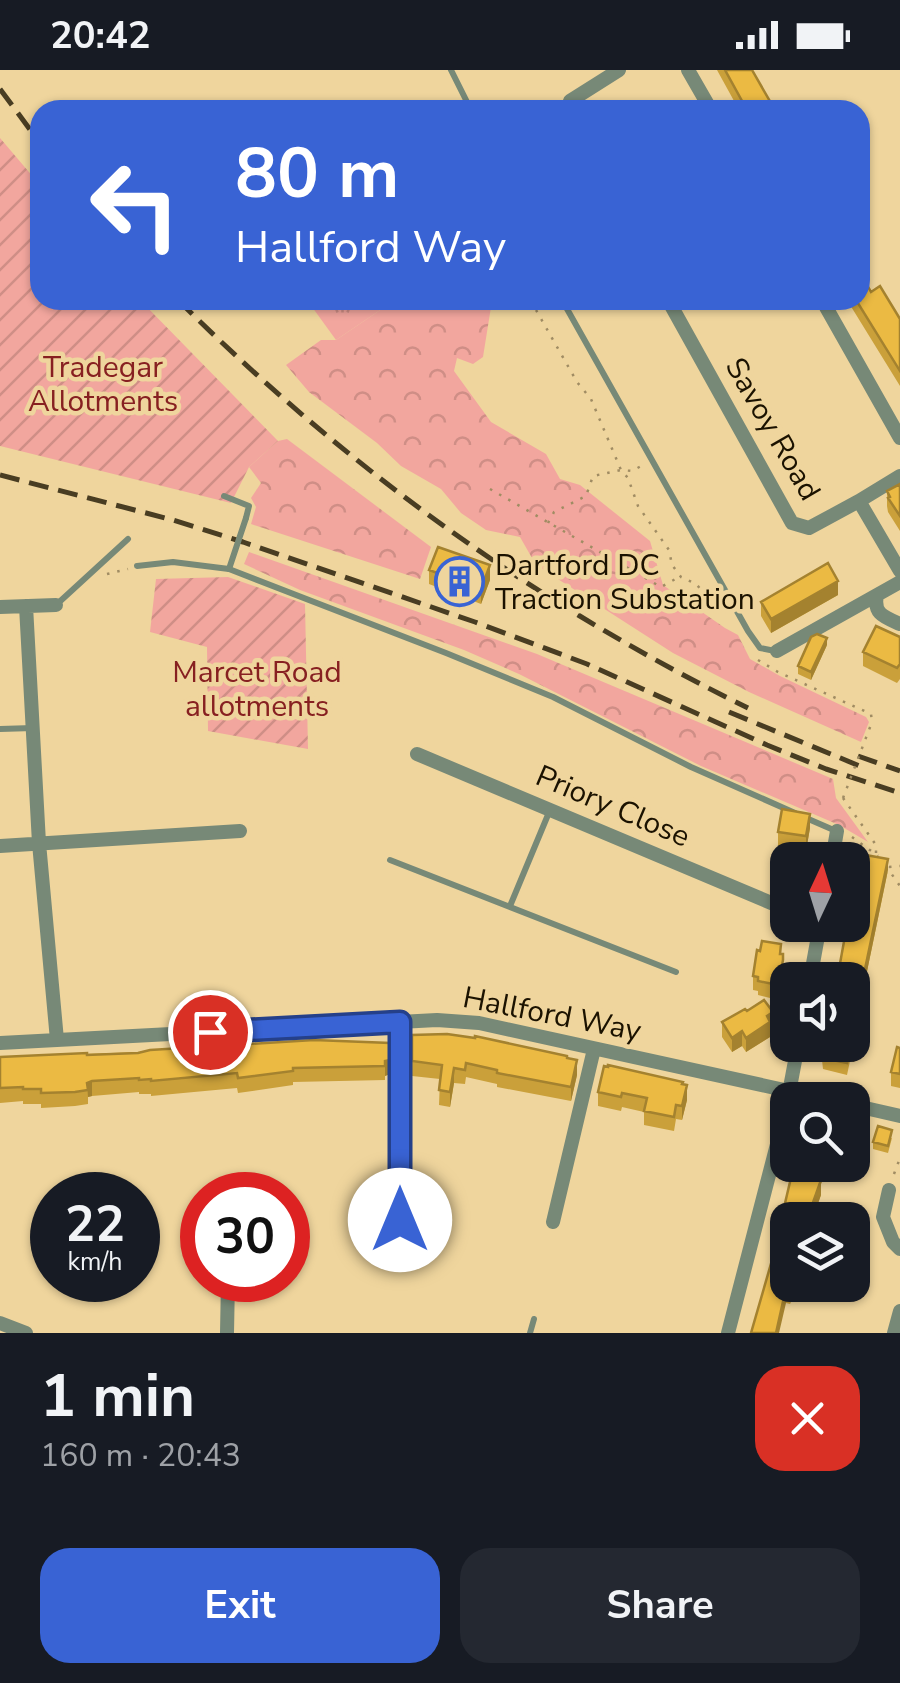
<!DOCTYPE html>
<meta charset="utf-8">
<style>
body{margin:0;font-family:"Nunito Sans",sans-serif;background:#242831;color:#f1f3f6;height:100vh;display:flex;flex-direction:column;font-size:38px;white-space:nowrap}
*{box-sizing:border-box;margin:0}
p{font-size:32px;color:#9ea1a6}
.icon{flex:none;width:55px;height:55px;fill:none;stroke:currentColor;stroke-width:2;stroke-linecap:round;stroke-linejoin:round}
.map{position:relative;height:1263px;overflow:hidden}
.details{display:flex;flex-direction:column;background:#171b24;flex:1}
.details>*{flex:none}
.banner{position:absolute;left:30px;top:30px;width:840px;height:210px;border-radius:30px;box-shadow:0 2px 8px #0004;background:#3963d4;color:#fff;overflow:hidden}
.needle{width:65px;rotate:4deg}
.buttons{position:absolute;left:770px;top:772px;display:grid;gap:20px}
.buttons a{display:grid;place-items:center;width:100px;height:100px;border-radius:20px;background:#171b24;box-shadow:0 2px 8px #0004;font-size:50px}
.speed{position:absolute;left:30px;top:1102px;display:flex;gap:20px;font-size:50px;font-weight:700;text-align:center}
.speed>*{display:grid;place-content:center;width:130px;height:130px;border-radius:50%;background:#171b24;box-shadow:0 2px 8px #0004;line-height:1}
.speed small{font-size:25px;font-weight:400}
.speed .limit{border:15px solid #d22;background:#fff;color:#111}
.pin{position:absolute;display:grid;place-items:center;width:85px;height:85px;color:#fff;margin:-42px;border:5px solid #fff;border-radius:50%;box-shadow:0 2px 10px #0007}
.me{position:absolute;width:110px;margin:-55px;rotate:0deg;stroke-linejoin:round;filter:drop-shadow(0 0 8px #0008)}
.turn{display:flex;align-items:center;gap:35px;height:210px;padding:0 40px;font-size:45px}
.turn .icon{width:130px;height:130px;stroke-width:2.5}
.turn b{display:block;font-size:70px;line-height:85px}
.round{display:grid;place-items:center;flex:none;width:105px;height:105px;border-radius:30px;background:#242831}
.headline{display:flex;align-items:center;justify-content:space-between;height:170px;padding:0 40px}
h1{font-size:60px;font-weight:700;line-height:75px}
.cta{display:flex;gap:20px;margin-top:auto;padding:20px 40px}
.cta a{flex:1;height:115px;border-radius:30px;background:#3963d4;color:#fff;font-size:40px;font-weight:700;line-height:115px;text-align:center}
.cta a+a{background:#242831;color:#f1f3f6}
.status{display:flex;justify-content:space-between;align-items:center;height:70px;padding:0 50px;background:#171b24;direction:ltr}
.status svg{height:28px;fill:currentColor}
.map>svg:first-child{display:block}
.forest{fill:url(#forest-crowns)}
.park{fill:url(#park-tufts)}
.garden{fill:url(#garden-furrows)}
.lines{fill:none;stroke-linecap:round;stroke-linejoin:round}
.path{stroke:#a08c63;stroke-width:2.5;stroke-dasharray:2.5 8;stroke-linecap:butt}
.service{stroke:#778977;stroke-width:6}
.minor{stroke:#778977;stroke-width:14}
.rail{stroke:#493d22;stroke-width:5;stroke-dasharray:20 10;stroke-linecap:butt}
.path-bridge{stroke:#a08c63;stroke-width:2.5;stroke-dasharray:2.5 8;stroke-linecap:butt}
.service-bridge{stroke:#778977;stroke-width:6}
.wall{fill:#caa03a}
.shaded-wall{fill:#a4822f}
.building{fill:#ebba43;stroke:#a4822f;stroke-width:2.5}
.route-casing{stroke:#25408a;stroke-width:25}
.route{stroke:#3963d4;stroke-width:18}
.labels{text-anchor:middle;stroke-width:9;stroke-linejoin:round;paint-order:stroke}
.park-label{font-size:30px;fill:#872021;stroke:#efd59d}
.street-label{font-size:30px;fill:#1b1200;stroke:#efd59d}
.poi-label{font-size:30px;fill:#1b1200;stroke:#efd59d;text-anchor:start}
</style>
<div class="status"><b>20:42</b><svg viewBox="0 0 49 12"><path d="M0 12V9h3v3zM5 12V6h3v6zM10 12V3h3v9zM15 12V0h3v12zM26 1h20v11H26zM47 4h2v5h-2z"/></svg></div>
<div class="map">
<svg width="900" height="1263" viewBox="0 0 900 1263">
<defs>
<pattern id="forest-crowns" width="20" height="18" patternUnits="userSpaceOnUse" patternTransform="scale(2.5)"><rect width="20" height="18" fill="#f2a69e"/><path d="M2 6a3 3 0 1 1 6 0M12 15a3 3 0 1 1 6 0" fill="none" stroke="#cf8e86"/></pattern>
<pattern id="park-tufts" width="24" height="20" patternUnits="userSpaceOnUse" patternTransform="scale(2.5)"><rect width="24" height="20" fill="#f2a69e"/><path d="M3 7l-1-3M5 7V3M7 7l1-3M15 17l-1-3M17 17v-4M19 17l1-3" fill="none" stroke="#cf8e86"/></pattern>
<pattern id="garden-furrows" width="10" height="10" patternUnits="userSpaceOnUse" patternTransform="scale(2.5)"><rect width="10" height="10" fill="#f2a69e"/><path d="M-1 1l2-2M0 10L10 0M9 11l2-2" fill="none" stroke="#cf8e86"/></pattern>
</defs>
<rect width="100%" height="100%" fill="#efd59d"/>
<path class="forest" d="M395,230H510L511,233L491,237L483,287L473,294L457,288L454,301L491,352L546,384L560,409L580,415L650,471L663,515L725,558L738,565L750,589L780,606L866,647L869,652L861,672L749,622L673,583L536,495L520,467L486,460L461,443L441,419L401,396L377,373L309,322L286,295L321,270H336Z
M287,369L431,477L420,509L251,454L256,437L251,428L261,413L249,397L278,371Z
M249,482L537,584L833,709L836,728L868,772L839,755L701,696L519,604L464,580L300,520L244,494Z"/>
<path class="park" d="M307,230H395L336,270Z"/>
<path class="garden" d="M0,68L40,115V230H140L278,371L249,397L231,433L0,376Z
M228,507L305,534L308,679L208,661L207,577L150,562L156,509Z"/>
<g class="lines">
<path class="path" d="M533,230L536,240L577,312L591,329L621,400L628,408L638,436L669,480L672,495L681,507L696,514L715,535L722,536
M490,419L661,517L679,507
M548,453L554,442L586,426L593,406L621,400L632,401L643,395
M107,504L128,499
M758,590L778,602L871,644L872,652
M843,728L876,775V784
M852,767L878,786
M886,796L900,816
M889,797L900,796
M894,1104L900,1088"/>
<path class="service" d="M451,0L471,40
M562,230L748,561L760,578L775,581
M224,426L249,436L246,448
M137,496L173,492L229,499L446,583L553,627L691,697L795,743
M56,535L128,469
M0,659L33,658
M806,748L836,761
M390,790L676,902
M510,836L550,740
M530,1263L534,1249"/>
<path class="minor" d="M688,0L711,40
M568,40L570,31L619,0
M668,230L792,453L809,458L859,431
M822,230L900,368
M900,406L859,431L900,501
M877,525C873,544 884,547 900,554
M26,536L39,773L57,970
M0,537L56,535
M777,581L900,512
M417,684L788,840
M0,776L240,761
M832,790L837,761
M810,910L820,855
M0,973L437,950L479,953L830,1030
M788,1028L798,975
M852,1035L900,1046
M889,1120L883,1147L893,1172L900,1179
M401,1151V952
M553,1152L594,979
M0,1253L26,1263
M227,1263L228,1210
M728,1263L788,1032
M894,1263L900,1241"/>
<path class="rail" d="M0,19L40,73
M178,230C347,398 534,533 748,638
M0,405L173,450L243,472L475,552L587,594L767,675L826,699L900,723
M729,642L867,699
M858,686L900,701"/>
<path class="path-bridge" d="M843,728L872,652"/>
<path class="service-bridge" d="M229,499L246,448"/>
</g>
<path class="wall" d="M717,0H752L775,40H739Z
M871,222L900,249V316L847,230H860Z
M900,414V461L888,442L887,436V421Z
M429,500L490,510L481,534L429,514Z
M838,525L771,563L761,546V532Z
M900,567V609L897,613L863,596V582Z
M827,575L811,610L798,604V596Z
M810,758L806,781L778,776V762Z
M888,800L865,911L858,909L852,941V910Z
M781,884L783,905L778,930L758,925V921L753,920V906Z
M747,941L773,957L770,958V967L746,982L742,976L732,982L722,967V952Z
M859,964L854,992L850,991L847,1005L823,999L821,981Z
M412,965L567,988L577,1005L571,1031L497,1017V1014L466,1007L465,1014L454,1013L450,1037L439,1035L440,1009L412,1006Z
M390,973V1004L385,1006V1010L293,1012V1015L238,1023L237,1018L151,1026V1024H139V1022L92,1026L88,1027V1034L75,1036L41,1038V1034H23V1031L0,1033V987Z
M900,978V1018L891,1016V1002Z
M604,996L687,1030L682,1050L676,1049L674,1061L644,1055V1042L622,1037L621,1041L598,1036V1022Z
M892,1068L888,1083L873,1079V1072Z
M794,1095H825L821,1114V1125L788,1215H800L798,1225L793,1224L790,1234L786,1233L781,1159Z"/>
<path class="shaded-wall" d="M490,495V510L481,534V519Z
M838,511V525L771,563V549Z
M827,568V575L811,610V602Z
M810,744V758L806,781V766Z
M888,789V800L865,911V899Z
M783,890V905L778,930V915Z
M858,898V909L852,941V929Z
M773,942V957L770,958V967L746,982V968L767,946Z
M859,952V964L854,992V980Z
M742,961V976L732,982V968Z
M390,990V1004L385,1006V991Z
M577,990V1005L571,1031V1017Z
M454,998V1013L450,1037V1022Z
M92,1011V1026L88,1027L87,1013Z
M687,1015V1030L682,1050V1036Z
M822,1095H825L821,1114V1125L812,1150L811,1138Z
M792,1215H793V1224L790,1234Z
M786,1218V1233L779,1263H776Z"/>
<path class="building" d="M725,0H752L775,40H744L740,32L742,31Z
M860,202L871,222L880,216L900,249V301L856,230H860Z
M900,414V446L888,428L890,427L887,421Z
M438,477L490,495L481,519L429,500Z
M828,493L838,511L771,549L761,532Z
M876,556L900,567V594L897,598L863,582Z
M817,564L827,568L811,602L798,596L811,567Z
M782,739L810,744L806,766L778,762Z
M860,784L888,789L865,899L858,898L852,929V910H837L847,855H852V825Z
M762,871L781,874L780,884H783V890L778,915L758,911V907L753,906L757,880L760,881Z
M764,930L773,942L767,946L770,952L746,968L742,961L732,968L722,952L745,939L747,941Z
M852,943L859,952L854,980L850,979L847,993L823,988L824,982L821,981L822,975H852Z
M447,964L475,968V966L567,986V988L577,990L571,1017L497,1003V1000L466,993L465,1000L454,998L450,1022L439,1020L442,995L412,991V965Z
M314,970L390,973V990L385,991V996L293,998V1001L238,1008L237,1003L151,1011V1009L139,1010V1008L92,1011L87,1013L88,1020L75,1022L41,1023V1019H23V1017L0,1018V987L87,983V985L138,983L150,980Z
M897,977L900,978V1004L891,1002Z
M608,995L683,1012L682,1014L687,1015L682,1036L676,1035L674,1047L644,1041L647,1028L622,1023L621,1027L598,1022L604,996L608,997Z
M878,1056L892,1060L888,1076L873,1072Z
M794,1095H822L818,1109L821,1110L811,1138L819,1150H788V1215H792L790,1219L786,1218L776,1263H751L781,1159L782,1146Z"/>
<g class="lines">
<defs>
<path id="route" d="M210,962L400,952V1150"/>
</defs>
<use href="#route" class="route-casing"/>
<use href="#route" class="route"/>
</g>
<defs>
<symbol id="building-ring" viewBox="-11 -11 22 22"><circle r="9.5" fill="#efd59d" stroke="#3963d4" stroke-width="1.5"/><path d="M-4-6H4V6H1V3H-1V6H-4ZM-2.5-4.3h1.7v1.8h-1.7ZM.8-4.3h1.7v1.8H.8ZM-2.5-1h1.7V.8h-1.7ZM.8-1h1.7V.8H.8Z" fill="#3963d4"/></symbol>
</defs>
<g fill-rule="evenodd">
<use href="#building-ring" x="432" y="484" width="55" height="55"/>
</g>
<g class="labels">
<g class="park-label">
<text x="103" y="307">Tradegar<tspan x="103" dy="34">Allotments</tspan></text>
<text x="257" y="612">Marcet Road<tspan x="257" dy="34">allotments</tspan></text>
</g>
<g class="street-label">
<text transform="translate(773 359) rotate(60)" y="10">Savoy Road</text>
<text transform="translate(613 736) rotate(23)" y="10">Priory Close</text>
<text transform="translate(552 944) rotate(11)" y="10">Hallford Way</text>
</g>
<g class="poi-label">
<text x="495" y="505">Dartford DC<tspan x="495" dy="34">Traction Substation</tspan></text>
</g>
</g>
</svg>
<div class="buttons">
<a><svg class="needle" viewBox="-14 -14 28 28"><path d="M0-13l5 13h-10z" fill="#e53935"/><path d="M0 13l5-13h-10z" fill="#9ea1a6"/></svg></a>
<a><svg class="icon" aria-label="sound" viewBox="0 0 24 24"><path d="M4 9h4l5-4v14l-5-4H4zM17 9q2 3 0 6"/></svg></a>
<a><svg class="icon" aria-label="search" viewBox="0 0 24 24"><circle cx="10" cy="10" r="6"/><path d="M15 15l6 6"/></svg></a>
<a><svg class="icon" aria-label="layers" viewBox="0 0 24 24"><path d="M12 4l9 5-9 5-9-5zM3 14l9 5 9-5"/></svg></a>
</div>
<div class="speed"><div>22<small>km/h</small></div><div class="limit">30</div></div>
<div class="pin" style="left:210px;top:962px;background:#d93025"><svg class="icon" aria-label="arrive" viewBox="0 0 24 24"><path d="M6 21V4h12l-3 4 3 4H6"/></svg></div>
<svg class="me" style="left:400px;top:1150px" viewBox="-20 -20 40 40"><circle r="19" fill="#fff"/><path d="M0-13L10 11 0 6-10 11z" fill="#3963d4"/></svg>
<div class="banner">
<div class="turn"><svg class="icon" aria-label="left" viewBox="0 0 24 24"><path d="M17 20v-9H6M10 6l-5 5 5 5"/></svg><div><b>80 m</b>Hallford Way</div></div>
</div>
</div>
<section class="details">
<div class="headline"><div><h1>1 min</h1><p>160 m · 20:43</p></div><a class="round" style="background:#d93025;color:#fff"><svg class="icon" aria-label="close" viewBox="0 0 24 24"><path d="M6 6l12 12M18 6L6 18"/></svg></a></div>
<div class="cta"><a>Exit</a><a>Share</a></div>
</section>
